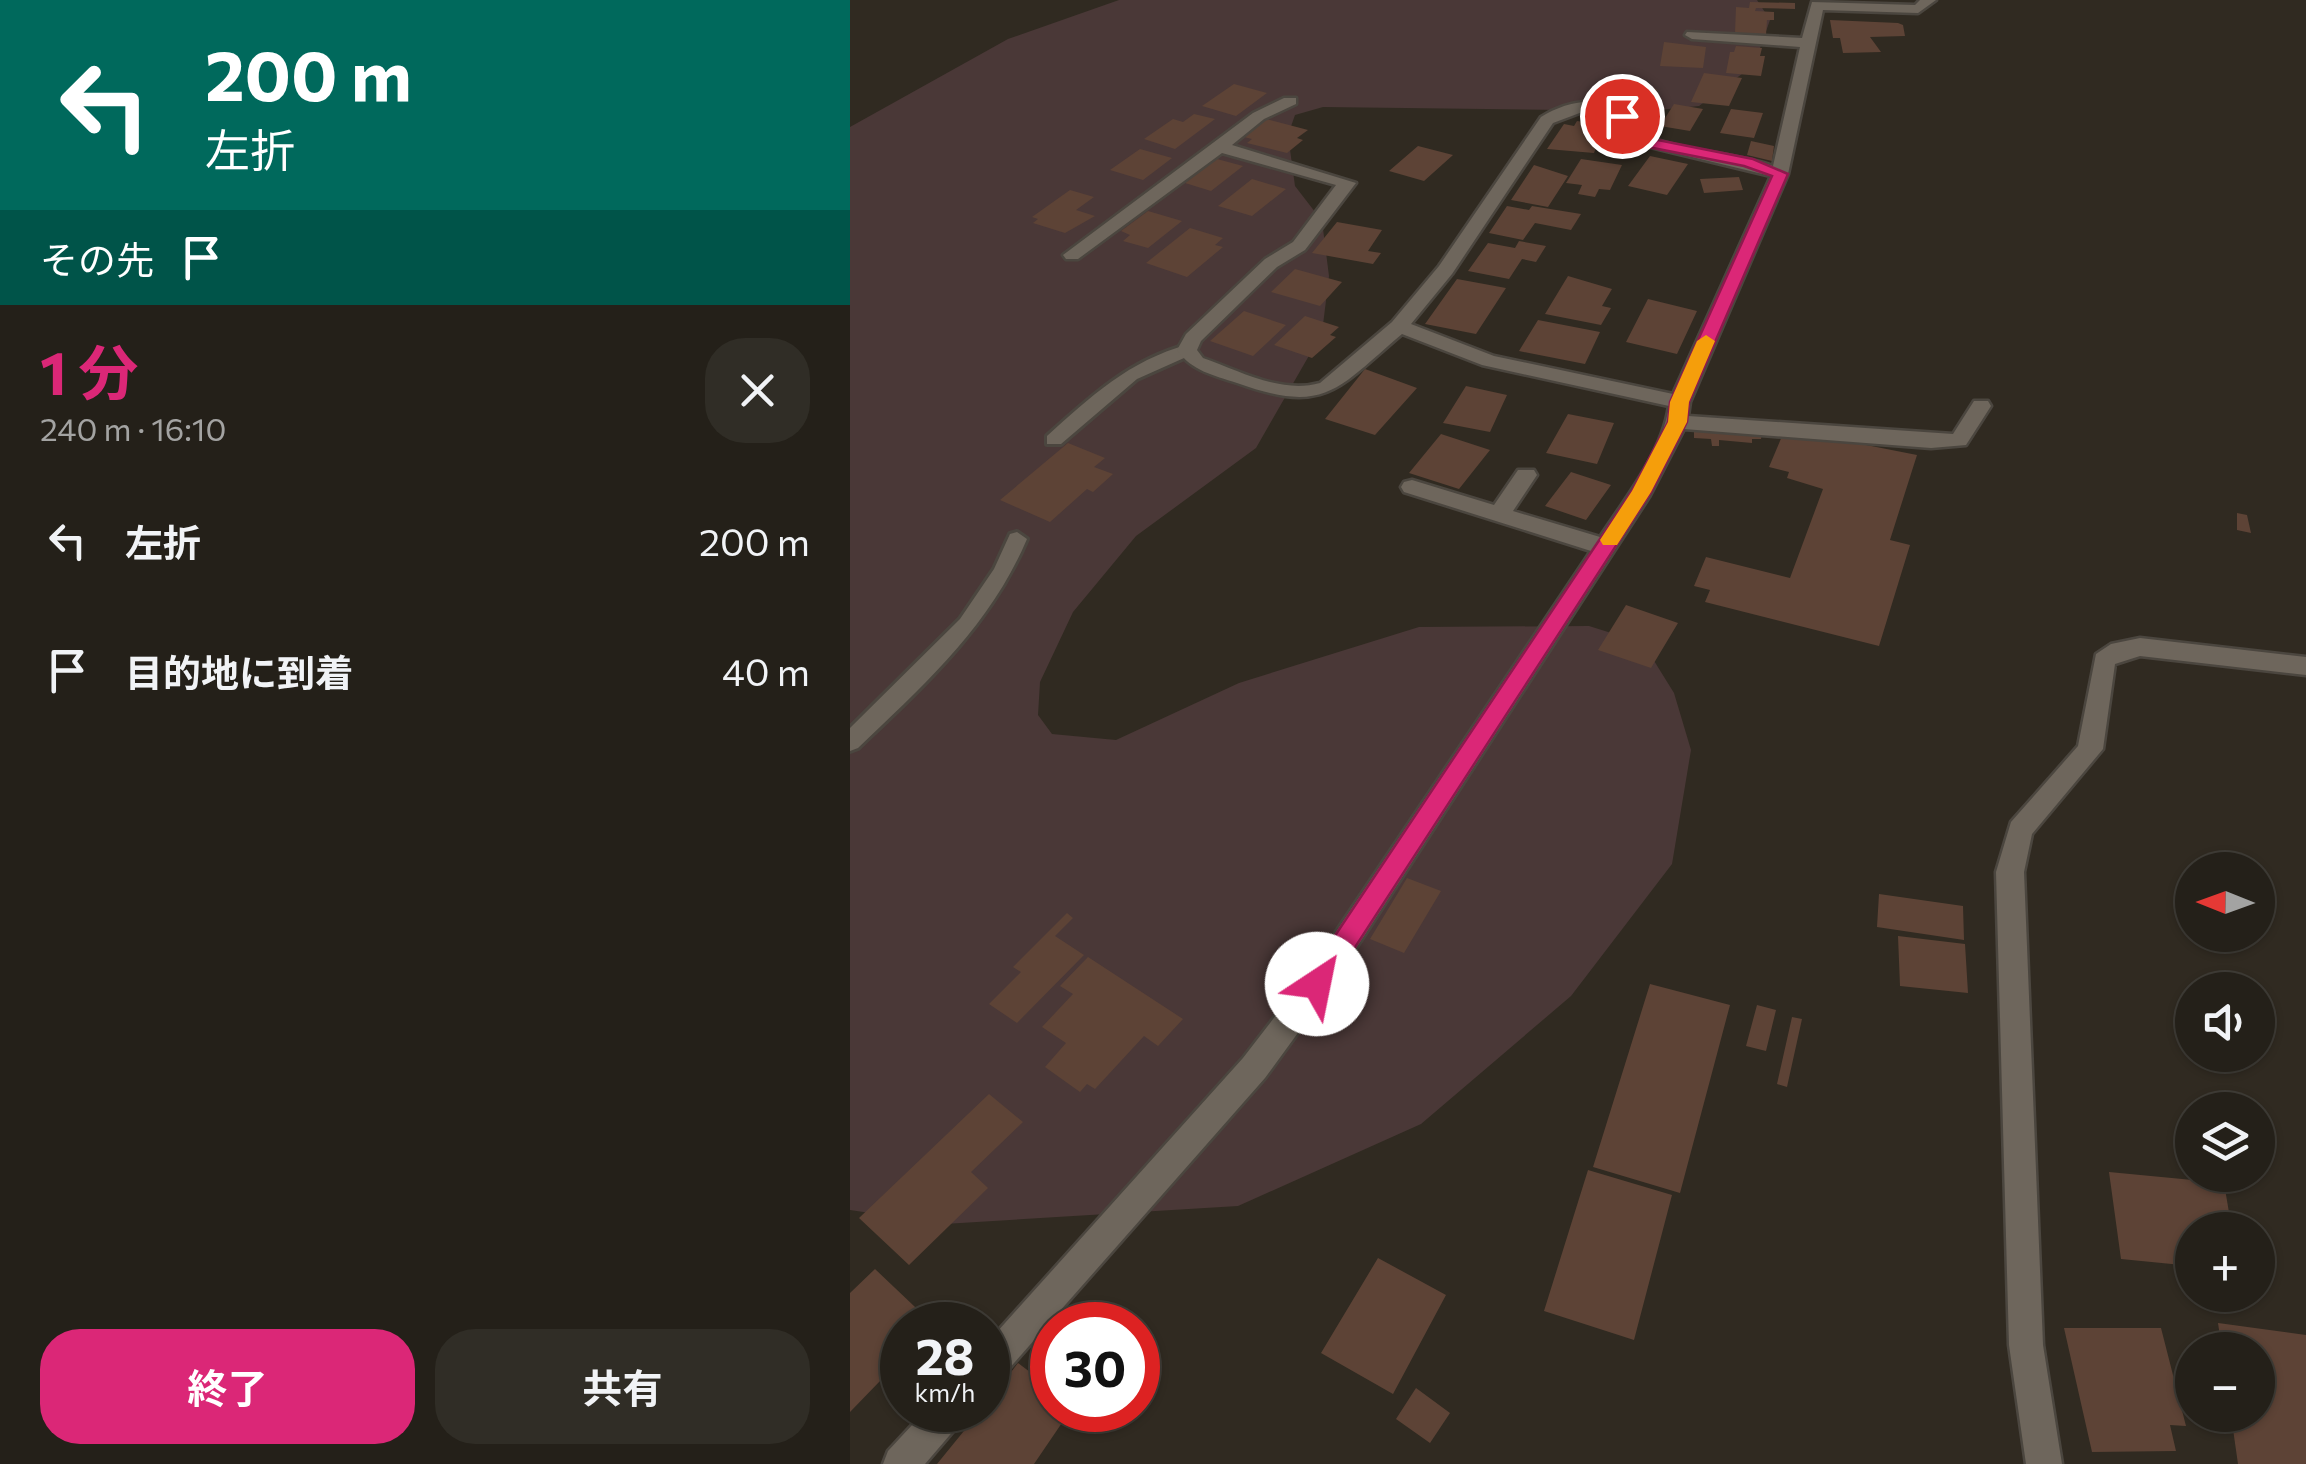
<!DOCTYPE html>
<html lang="ja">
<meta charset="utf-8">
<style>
body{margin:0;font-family:Commissioner,"Noto Sans JP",sans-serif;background:#302d26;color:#f1f3f6;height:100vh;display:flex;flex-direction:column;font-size:38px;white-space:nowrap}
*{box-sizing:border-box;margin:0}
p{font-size:32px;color:#a3a3a2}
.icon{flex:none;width:55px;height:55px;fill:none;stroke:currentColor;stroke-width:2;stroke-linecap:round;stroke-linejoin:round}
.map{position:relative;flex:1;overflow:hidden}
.side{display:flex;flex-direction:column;background:#242019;width:850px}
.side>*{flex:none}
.banner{background:#00695c;color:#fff;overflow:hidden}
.needle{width:65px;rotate:271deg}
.tools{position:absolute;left:1325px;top:852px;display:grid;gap:20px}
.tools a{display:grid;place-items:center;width:100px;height:100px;border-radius:50%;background:#242019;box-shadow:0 2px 8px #0004,0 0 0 2px #413e38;font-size:50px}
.speed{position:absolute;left:30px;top:1302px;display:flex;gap:20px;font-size:50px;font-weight:700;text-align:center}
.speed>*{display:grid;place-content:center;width:130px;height:130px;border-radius:50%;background:#242019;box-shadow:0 2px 8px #0004,0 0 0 2px #413e38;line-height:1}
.speed small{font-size:25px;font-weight:400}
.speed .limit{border:15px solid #d22;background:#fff;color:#111}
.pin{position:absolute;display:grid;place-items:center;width:85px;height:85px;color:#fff;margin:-42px;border:5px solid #fff;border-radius:50%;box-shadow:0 2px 10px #0007}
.me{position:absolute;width:110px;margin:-55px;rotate:34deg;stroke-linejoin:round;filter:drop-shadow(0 0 8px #0008)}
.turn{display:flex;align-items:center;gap:35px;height:210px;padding:0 40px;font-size:45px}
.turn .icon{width:130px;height:130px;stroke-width:2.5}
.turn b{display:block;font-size:70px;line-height:85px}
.then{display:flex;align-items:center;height:95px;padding:0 40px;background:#0003;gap:20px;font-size:38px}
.round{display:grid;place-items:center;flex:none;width:105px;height:105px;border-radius:40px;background:#302d26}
.head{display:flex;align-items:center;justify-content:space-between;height:170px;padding:0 40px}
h1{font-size:60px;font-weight:700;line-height:75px;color:#db2777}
.action{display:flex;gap:20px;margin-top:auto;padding:20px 40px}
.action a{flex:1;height:115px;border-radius:40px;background:#db2777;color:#fff;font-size:40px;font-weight:700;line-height:115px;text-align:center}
.action a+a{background:#302d26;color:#f1f3f6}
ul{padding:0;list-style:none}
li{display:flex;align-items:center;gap:30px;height:130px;padding:0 40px}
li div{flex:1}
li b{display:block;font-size:38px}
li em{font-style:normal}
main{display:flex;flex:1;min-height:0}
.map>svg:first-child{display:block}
.green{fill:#4a3837}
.building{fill:#5d4336}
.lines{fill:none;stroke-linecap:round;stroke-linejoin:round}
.service-casing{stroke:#4b463f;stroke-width:6}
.minor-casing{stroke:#4b463f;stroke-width:5}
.service{fill:#6e665c;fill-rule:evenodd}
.minor{fill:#6e665c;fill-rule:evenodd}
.route{fill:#db2777;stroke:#8e194d;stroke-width:2.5}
.slow{fill:#f59e0b}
</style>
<main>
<section class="side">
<div class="banner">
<div class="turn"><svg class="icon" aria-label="left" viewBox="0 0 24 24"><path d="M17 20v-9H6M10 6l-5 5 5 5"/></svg><div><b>200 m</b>左折</div></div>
<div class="then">その先<svg class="icon" aria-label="arrive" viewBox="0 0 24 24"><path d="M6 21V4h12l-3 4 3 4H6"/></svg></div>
</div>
<div class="head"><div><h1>1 分</h1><p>240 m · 16:10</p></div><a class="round"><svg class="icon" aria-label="close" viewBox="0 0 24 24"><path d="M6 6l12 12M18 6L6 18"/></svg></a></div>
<ul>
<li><svg class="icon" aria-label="left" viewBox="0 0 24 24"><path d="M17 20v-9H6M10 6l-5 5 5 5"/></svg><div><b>左折</b></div><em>200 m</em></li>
<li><svg class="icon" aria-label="arrive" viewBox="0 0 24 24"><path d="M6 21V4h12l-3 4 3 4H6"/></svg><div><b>目的地に到着</b></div><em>40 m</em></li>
</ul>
<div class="action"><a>終了</a><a>共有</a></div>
</section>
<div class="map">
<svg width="1456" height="1464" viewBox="0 0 1456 1464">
<rect width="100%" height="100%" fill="#302a21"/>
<path class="green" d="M269,0H907L920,20L904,65L849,106L798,111L473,107L445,115L438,135L445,186L472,221L479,276L472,333L406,448L286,536L223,612L190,682L188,715L202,734L266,740L389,683L569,627L739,626L793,643L824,693L841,750L822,864L721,996L571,1124L388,1206L94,1224L0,1210V127L158,39Z"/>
<path class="building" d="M900,2L945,3V9L906,8L905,11L924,12V20H917L916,35L885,33L886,7L899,8Z
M980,20L1048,23L1053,25L1055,36L1020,37L1031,52L993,53L990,38H983Z
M814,42L856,47L853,68L810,66Z
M886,46L912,48L910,56H915L911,76L876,73L880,52H884Z
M854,73L892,78L879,106L841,102Z
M783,78L808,90L781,109L754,99Z
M384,84L417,93L386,116L352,106Z
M824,104L853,109L840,131L810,126Z
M881,109L913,113L904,138L870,133Z
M344,114L365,119L325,149L294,139L323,119L333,122Z
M416,119L458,130L447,138L453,140L437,153L397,143L402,139L394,137Z
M727,121L755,125L744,153L697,149L714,124L724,126Z
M901,141L924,146L922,161L897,155Z
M568,146L603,155L574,181L539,171Z
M290,149L322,158L293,180L260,170Z
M800,156L838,164L817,195L778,186Z
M367,159L393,166L361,191L335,183Z
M731,159L772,165L760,190L749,189L745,197L728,194L732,185L716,183Z
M684,165L718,176L698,207L661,200Z
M889,177L893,190L854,193L850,179Z
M402,179L436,189L402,216L368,206Z
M220,190L244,197L226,210L245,216L215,233L183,223L188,219L182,217Z
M657,206L679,210L682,206L731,214L721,230L685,223L673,240L639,233Z
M298,211L332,221L298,248L273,241L280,235L271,231Z
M487,222L532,230L518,251L531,253L523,264L462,253Z
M340,228L373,238L365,245L373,247L337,277L296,263Z
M669,241L696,246L686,262L672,259L659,279L618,271L638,243L665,248Z
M445,269L492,282L470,306L421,292Z
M718,276L762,289L752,306L761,308L751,325L695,314Z
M607,279L656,288L626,334L575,324Z
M798,299L847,311L827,354L776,342Z
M394,311L436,325L403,356L360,341Z
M455,316L489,327L480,335L486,337L462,358L424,345Z
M688,320L750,332L735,364L669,351Z
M515,369L567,388L525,435L475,419Z
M616,386L657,395L640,432L593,423Z
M718,414L764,423L747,464L696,453Z
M844,429L912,434L911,439H902V443L869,440V446H862L861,439L844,438Z
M935,429L1067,455L1040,540L1060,545L1029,646L855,602L860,590L844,586L856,557L940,578L973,489L937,478L939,472L919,467Z
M591,434L640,450L609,489L559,473Z
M218,443L255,458L244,467L263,474L243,492L237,489L200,522L150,500Z
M721,472L761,485L736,520L695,506Z
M1387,513L1397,515L1401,533L1387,530Z
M776,605L828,623L801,668L748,650Z
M557,878L591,891L554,953L520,939Z
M1029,894L1113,906L1114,940L1027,927Z
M217,913L223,918L205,936L234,955L167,1023L139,1004L171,972L163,967Z
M1048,936L1115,944L1118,993L1050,986Z
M238,957L333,1019L308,1046L294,1036L245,1089L237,1084L230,1092L195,1067L216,1043L192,1027L223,994L210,986Z
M800,984L880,1005L830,1193L743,1167Z
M907,1005L926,1010L916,1051L896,1046Z
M942,1017L952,1019L937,1087L927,1084Z
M139,1094L173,1122L121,1172L138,1188L59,1265L9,1218Z
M738,1170L822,1195L784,1340L694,1311Z
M1259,1172L1374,1183L1382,1230H1342V1266L1271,1259Z
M528,1258L596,1295L543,1394L471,1353Z
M25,1269L84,1325H52V1366L35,1384L31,1380L0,1412V1293Z
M1368,1323L1456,1335V1464H1388L1381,1415H1408V1350H1372Z
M1214,1328H1311L1336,1426L1320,1425L1326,1451L1242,1452Z
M168,1363L200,1387L193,1395L202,1402V1410L218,1414L184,1464H87L131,1410H138V1402Z
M566,1388L600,1413L580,1443L546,1419Z"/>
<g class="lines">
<defs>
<path id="service" d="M337,345L343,346V354L287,379L211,444H197V436C240,397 280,360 337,345Z
M167,532L177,539C140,626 75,684 8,748L0,751V728L110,619L144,569L160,534Z"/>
<path id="minor" d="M1070,0H1086L1068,13L973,10L938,174L840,402L838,416L1103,434L1124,401H1138L1141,406L1116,445L1081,448L834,429L799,497L477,993L415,1078L150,1379L138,1384V1342L393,1058L457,975L741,551L554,492L551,487L554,482L562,480L644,505L668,470H684L687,475L663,511L750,537C775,499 812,453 819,406L632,365L552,334C487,389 476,415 387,383C363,375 342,371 327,350L336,334L415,259L443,242L486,185L372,153L228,259H216L213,255L403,113L434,98H446V104L414,119L382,145L506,183L455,250L427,267L351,341L347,350L353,358C390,371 431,394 470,383L542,322L589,266L691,117C716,101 755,93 779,115C787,123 790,134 801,138C840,152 884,153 923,166L950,47L842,39L835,35L837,32L952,38L962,2L1065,5ZM735,111L759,115L788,144L921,176L823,394L644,356L561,324L602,274L703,123Z
M1290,638L1456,657V675L1290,656L1265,664L1253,749L1182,834L1174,872L1193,1345L1212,1464H1176L1159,1345L1146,872L1161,822L1228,746L1246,654L1261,644Z
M76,1410H116L111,1422L75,1464H33L38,1451Z"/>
</defs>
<use href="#service" class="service-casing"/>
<use href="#minor" class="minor-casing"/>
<use href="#service" class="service"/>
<use href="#minor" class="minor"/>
</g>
<path class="route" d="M767,113H777L790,134L798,138L903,159L938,174L839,402L837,422L801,492L476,992L467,996L458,992L454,984L458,976L782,491L818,422L820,402L922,176L894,166L788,145L779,140L764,116Z"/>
<path class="slow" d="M856,335L865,341L839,402L837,422L801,492L767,545H753L750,540L782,491L818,422L820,402L847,341Z"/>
</svg>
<div class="tools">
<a><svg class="needle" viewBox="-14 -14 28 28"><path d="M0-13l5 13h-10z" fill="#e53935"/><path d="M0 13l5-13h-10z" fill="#a3a3a2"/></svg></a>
<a><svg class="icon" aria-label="sound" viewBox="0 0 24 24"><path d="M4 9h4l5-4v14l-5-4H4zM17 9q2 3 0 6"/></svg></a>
<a><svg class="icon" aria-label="layers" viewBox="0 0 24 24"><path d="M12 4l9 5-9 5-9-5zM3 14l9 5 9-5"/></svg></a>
<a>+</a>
<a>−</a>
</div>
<div class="speed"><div>28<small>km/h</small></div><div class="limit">30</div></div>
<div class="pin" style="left:772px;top:116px;background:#d93025"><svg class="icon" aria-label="arrive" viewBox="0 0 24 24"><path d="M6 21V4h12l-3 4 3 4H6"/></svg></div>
<svg class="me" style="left:467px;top:984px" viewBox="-20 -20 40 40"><circle r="19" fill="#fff"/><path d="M0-13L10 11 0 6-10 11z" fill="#db2777"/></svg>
</div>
</main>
